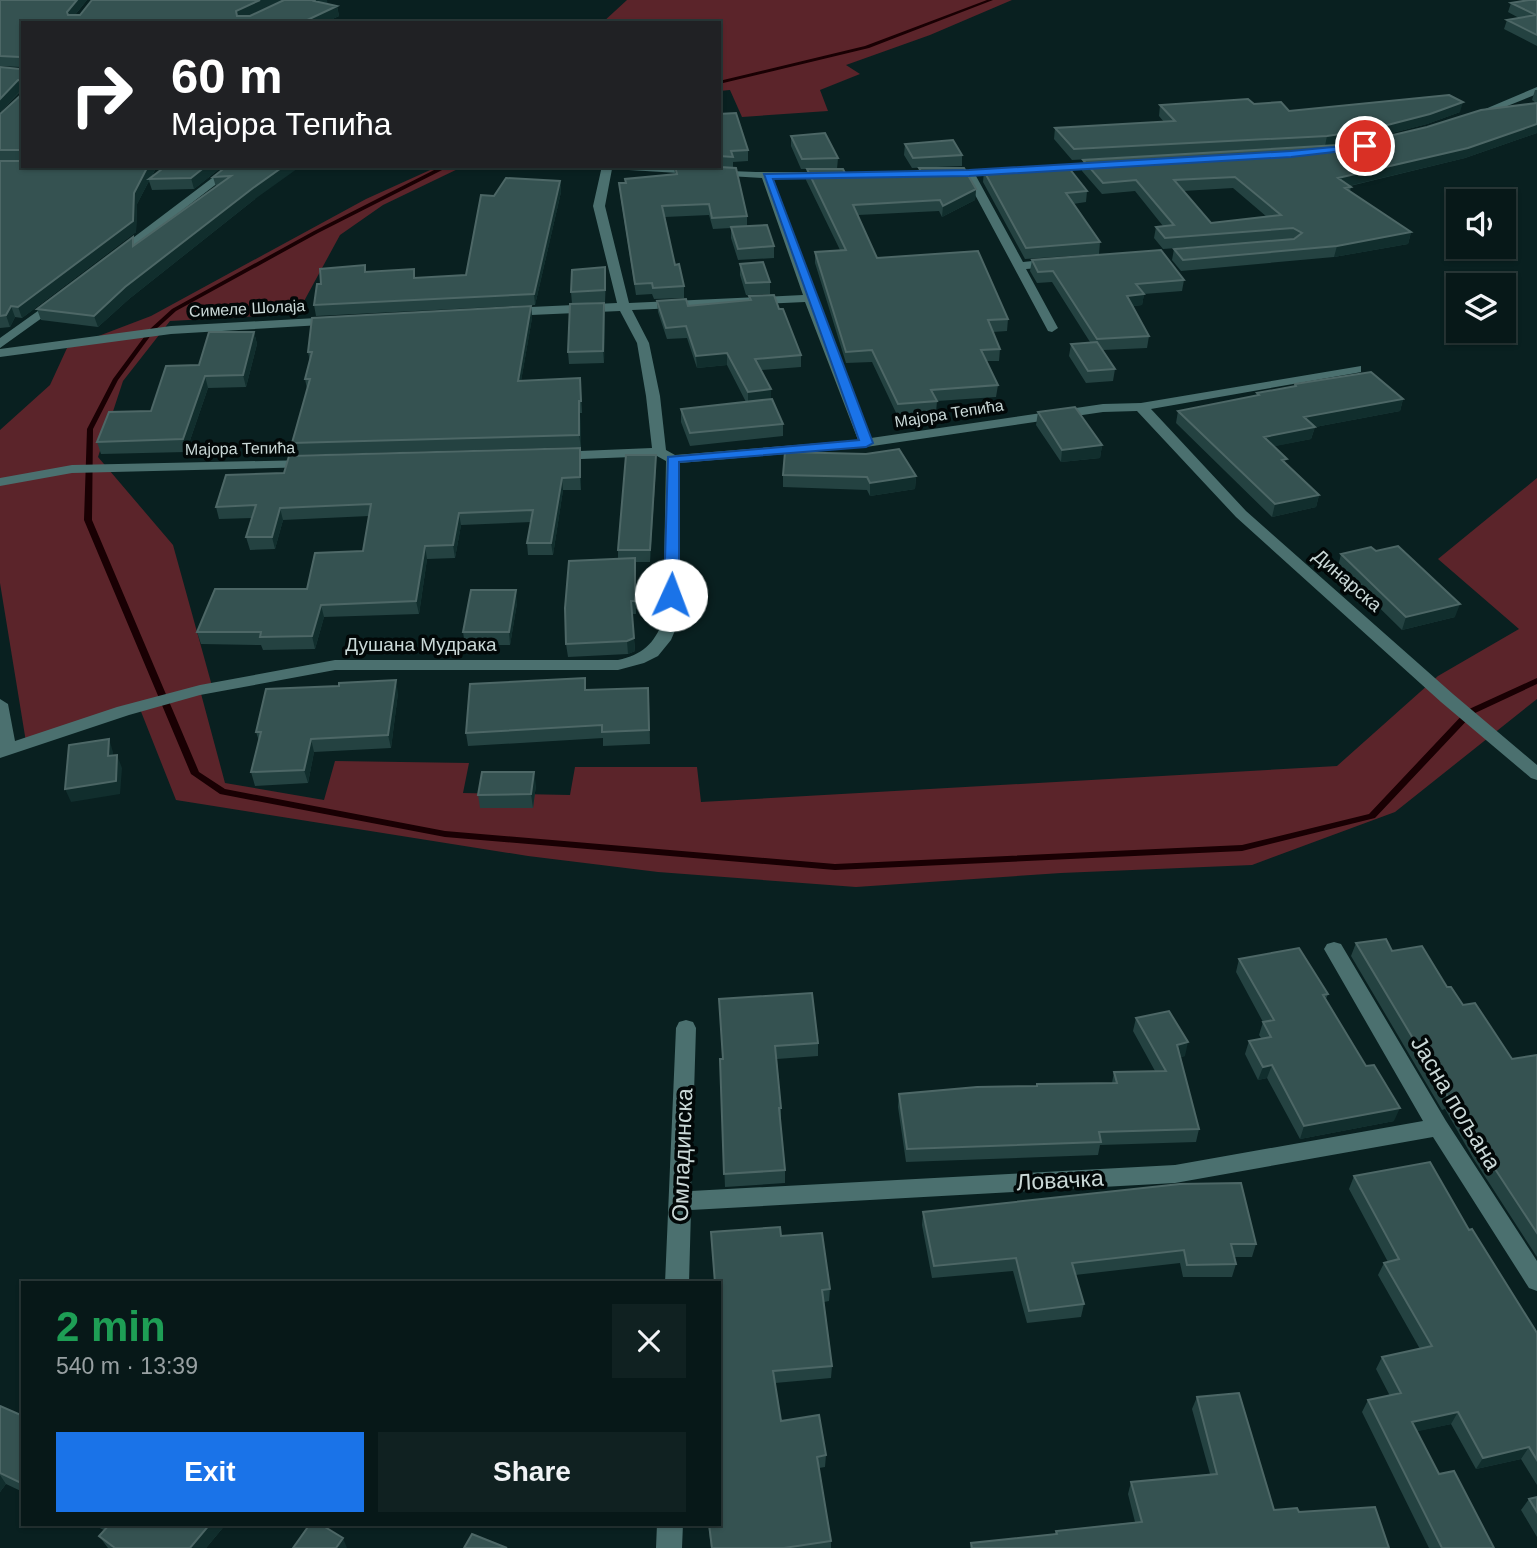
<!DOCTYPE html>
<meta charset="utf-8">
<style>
body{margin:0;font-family:Helvetica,sans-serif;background:#102121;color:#f1f3f6;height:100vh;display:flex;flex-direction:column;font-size:26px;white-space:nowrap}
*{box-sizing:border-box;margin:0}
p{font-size:23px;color:#98a0a2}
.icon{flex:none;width:38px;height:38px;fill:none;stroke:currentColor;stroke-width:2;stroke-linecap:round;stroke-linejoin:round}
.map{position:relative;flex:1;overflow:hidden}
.side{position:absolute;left:21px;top:1281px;width:700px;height:245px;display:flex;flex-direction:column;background:#071818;border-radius:0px;box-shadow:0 2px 5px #0004,0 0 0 2px #283737}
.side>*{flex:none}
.top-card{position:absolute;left:21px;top:21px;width:700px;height:147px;border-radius:0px;box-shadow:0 2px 5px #0004,0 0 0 2px #283737;background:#202124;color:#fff;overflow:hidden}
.fabs{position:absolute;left:1446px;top:189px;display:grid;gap:14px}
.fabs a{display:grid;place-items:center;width:70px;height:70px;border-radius:0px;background:#071818;box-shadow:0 2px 5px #0004,0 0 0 2px #283737;font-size:35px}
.pin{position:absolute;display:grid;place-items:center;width:60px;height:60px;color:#fff;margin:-30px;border:4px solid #fff;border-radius:50%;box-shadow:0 2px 7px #0007}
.me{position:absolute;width:77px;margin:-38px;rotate:2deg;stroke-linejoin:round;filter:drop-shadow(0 0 5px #0008)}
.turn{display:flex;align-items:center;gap:24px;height:147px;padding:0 35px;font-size:32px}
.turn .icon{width:91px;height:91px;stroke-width:2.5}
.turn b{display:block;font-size:49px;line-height:60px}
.round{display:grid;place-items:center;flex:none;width:74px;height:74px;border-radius:0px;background:#102121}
.headline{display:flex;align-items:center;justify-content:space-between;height:119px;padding:0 35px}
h1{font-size:42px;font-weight:700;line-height:52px;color:#1e9e55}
.primary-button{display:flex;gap:14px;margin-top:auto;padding:14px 35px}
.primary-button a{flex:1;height:80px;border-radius:0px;background:#1a73e8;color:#fff;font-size:28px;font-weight:700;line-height:80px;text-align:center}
.primary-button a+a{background:#102121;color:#f1f3f6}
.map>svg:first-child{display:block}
.green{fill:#5b242a}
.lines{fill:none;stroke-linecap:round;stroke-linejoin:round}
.stream{fill:#190003;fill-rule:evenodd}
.minor{fill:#4b706f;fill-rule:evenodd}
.wall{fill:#244241;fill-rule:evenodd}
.shaded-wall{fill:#112e2d}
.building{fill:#355251;stroke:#4d6766;stroke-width:2;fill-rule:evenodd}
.route{fill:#1a73e8;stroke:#114b97;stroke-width:2}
.labels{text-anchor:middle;stroke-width:7;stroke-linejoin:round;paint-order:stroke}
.far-street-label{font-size:16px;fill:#cad8d7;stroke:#020808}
.street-label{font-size:19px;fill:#cad8d7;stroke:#020808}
.near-street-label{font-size:23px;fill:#cad8d7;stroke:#020808}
</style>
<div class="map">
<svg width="1537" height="1548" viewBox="0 0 1537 1548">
<rect width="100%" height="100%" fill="#092020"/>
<path class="green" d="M627,0H1012L930,35L846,65L860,74L820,90L828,111L742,117L730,90L719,91V23H602Z
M439,166H464L383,205L340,235L297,314L170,321L123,381L98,457L173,545L212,686L200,690L225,783L324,800L335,761L469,763L463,793L570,795L575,767H697L701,802L1337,766L1438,676L1519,629L1438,559L1537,478V699L1395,812L1252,865L1061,873L856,887L658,872L528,856L176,800L140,709L26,742L0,583V430L50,385L67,348L151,316L366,199Z"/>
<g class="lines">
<path class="stream" d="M987,0H993L869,48L719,84V81L865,46Z
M442,166H450L318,233L176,311L154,331L118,380L93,429L92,520L199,772L225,789L445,831L835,864L1242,845L1369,814L1467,710L1537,678V684L1473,714L1375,818L1242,851L835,870L445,837L220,794L191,774L84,520L87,429L113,379L150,329L172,309L314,231Z"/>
<path class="minor" d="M1537,87V94L1480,117L1471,115Z
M1106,162L1110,163V167L976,176L1023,262L1052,259L1058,263L1052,267L1026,269L1058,328L1052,332L1048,331L965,176L945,177L940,174L945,171Z
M228,166H240L121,257H113V253Z
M602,166L756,172H907L908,174L903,177L773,178L871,438L1103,404L1141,403L1361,366V372L1356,373L1151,409L1246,511L1453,694L1537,765V780L1531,778L1441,702L1236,517L1137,411L1103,412L866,447L680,463L679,621L671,640L658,656L644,663L618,670H335L200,695L129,715L0,758V699L8,704L15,741L117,707L200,685L335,660H618C642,655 654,644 663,621L666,461L657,456L556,460L549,456L556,452L652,448L646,396L637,343L620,311L509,316L503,312L509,308L617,303L593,206ZM612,169L762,178L803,295L629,303L605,206ZM805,302L858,440L675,455L666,450L660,396L649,343L632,310Z
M56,298L60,299V305L0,348V338Z
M334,317L340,321L338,324L171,334L0,357V349L171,326Z
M308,460L313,461V467L72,473L0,486V478L72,465Z
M1334,942L1341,944L1446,1121L1537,1261V1291L1529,1288L1433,1137L1175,1183L691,1210L689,1283H665L676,1028L679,1022L686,1020L693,1022L696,1028L691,1191L1175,1165L1423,1121L1324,949L1327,944Z
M657,1524H683L682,1548H656Z"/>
</g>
<path class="wall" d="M0,0H87L75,15L249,16L327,4L337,6L339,16L324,23H23V166H157L151,178L223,166L194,189L152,190L149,181L137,204L136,232L22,318L15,317L10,327L0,328V114L22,94V90L0,112L20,67L0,66Z
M1537,0V46L1504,29L1507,20L1519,18L1508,12L1511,3Z
M1535,90H1537V133L1465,158L1350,186L1351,187L1350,191L1411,232L1408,244L1334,257L1181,271L1172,260L1174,249L1291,240L1163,249L1154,238L1156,227L1163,226L1135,191L1102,194L1082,171L1083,160L1237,151L1072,160L1054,139L1055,128L1164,122L1159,116L1160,105L1254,104L1289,111L1460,112L1427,124L1365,140L1332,145L1355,144L1536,103L1532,100ZM1233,188L1267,217L1211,223L1183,191Z
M719,114L748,150V161L733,162V168L712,167L747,216V226L774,246V258L738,260L731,238V228L713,229L709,215L665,217L675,265L684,286V298L654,299L652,294L636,295L620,194L619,183L675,174L674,166H719Z
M791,136L838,158L837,169H801L791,146Z
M905,144L962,155V166L912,168L904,155Z
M227,166L255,199L129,299L98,327L41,320L37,309L135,244L216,187L213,177Z
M919,168L976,189L975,200L942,217L939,211L858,215L877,258L1008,319L1007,331L993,332L1000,349L999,361H986L998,385L996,397L937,401L936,413L898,417L872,362L846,363L815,263V252L840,250L806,180L807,169L847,177L919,173Z
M984,171L1087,191L1086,202L1073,204L1100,242L1099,254L1025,259L983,182Z
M560,181L561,192L535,305L316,316L314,305L321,284L366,272L414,269L415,278L466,275L494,196Z
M1032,260L1184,280L1182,291L1144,294L1142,305L1133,306L1149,336L1147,348L1103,350L1115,369L1113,381L1086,383L1069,356L1071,344L1090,342L1052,282L1037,283L1030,271Z
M740,264L770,282V294L746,295L740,275Z
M606,279L605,302L572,304L571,292Z
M749,296L779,309L801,355V367L761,370L771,399L783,424V436L690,446L681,422V409L746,402L727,365L697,368L687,338L667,339L658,312L657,301L688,306L749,301Z
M531,306L532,318L521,381L580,378L582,413H580L581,447L295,455L292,443L307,389L305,379L310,362L308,352Z
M605,314L604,363L569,364L568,352Z
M254,332L257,344L246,387L208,388L186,452L101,454L97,442L151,411L199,365Z
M1295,384L1403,399L1400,411L1315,427L1311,439L1274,446L1286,463L1319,495L1316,507L1272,517L1176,423L1178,411L1256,396L1257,393L1294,386Z
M1038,412L1102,445L1100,458L1061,462L1036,425Z
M580,448L581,490H563L553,555H528L527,543L531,522L461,525L455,558L427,559L419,614L324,617L315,649L263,650L261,645L201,644L197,632L307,589L363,551L369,516L283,520L275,549L250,550L246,537L252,518L219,519L216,507L284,473Z
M866,454L916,476L915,489L870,496L867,490L783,487V475Z
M656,455V467L650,562H635L636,614H632L635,651L628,654L568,657L566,644L618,559V550Z
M1341,554L1455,617L1402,630L1338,567Z
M517,603L510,645H465L463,632Z
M586,690L649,701L650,744L603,746V738L468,746L466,733Z
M398,693L391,748L314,752L308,783L255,786L251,772L259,741L256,732Z
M536,785L533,808H480L478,795Z
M1356,943L1392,951L1447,987L1512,1059L1537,1055V1257L1473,1158L1445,1109L1442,1110L1351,956Z
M1239,959L1328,994L1326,999L1394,1121L1300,1139L1267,1078L1258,1080L1245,1054L1249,1041L1261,1038L1259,1035L1263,1022L1236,972Z
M720,1012L818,1043V1056L777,1059L781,1108V1121H780L785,1170V1183L725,1187L720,1059H723Z
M1136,1018L1185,1056L1180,1057L1199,1129L1196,1142L1100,1145L1098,1155L906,1162L898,1107L899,1094L1037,1086V1084L1112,1083L1114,1072L1155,1071L1133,1031Z
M1354,1176L1469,1230L1537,1333V1485L1521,1459L1476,1469L1451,1424L1417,1431L1439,1474L1494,1548H1429L1362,1412L1368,1400L1390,1396L1376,1369L1382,1357L1420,1349L1378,1275L1384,1263L1388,1262L1349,1189Z
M923,1212L1256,1244L1252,1257H1234L1236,1264L1232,1277H1183L1180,1263L1075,1275L1084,1304L1081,1317L1027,1323L1013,1271L932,1278L922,1225Z
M781,1236L830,1289L829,1301L824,1302L832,1366L831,1378L775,1383L781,1421L826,1455L825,1467L819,1468L831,1541V1548H711L708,1524H719Z
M1197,1397L1274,1510L1299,1512L1389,1548H970L971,1543L1055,1534L1056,1531L1135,1522L1128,1494L1131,1482L1210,1474L1192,1409Z
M0,1406L23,1416V1492L6,1484L0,1492Z
M1537,1497V1537L1521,1510L1529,1499Z
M91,1524H226L206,1548H108L99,1536L104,1530Z"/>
<path class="shaded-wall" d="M77,0H87L70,21V23L67,12Z
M260,0H283L238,21L236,11Z
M315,0H327L328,5L314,1Z
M337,6L339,16L324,23H301Z
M18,80L21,90L0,112V99Z
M1463,102L1460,112L1427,124L1365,140L1325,146L1327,136Z
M1537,124V133L1465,158L1336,189L1338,178Z
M148,166H157L150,179H149V181L137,204L136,232L22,318L18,307L134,193Z
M206,166H223L194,189L191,178Z
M284,166H301L255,199L129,299L98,327L94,316L125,287L253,188Z
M560,181L561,192L535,305L534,294Z
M976,189L975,200L942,217L943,206Z
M1411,232L1408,244L1334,257L1337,246Z
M1144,294L1142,305L1125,307L1127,296Z
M604,303L605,314L604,363L603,351Z
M11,306L15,317L10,327L6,315Z
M531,306L532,318L519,393L518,381Z
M254,332L257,344L246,387L243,375Z
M727,353V365L697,368L696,356Z
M205,376L208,388L186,452L183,439Z
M771,389V401L748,404V392Z
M1403,399L1400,411L1315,427L1311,439L1261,449L1264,437L1304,417Z
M579,401L580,413L581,447L579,435Z
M1102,445L1100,458L1061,462L1062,450Z
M580,448L581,461V490L580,477Z
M656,455V467L650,562V550Z
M916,476L915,489L870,496V483Z
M562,478L563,490L553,555L551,543Z
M1319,495L1316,507L1272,517L1275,504Z
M280,508L283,520L275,549L272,537Z
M459,513L461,525L455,558L453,545Z
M425,546L427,559L419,614L416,601Z
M516,590L517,603L510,645L509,632Z
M1460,604L1455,617L1402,630L1406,617Z
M321,605L324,617L315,649L312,636Z
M634,638L635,651L628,654L627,641Z
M396,680L398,693L391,748L388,735Z
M109,739L113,752L112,769L108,756Z
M311,739L314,752L308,783L304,770Z
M117,755L122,768L120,794L71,802L65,789Z
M534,772L536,785L533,808L531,794Z
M1188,1042L1185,1056L1174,1058L1177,1045Z
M1272,1065L1267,1078L1258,1080L1263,1067Z
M1400,1108L1394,1121L1300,1139L1304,1126Z
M1458,1412L1451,1424L1406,1434L1412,1422Z
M1529,1447L1521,1459L1476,1469L1483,1458Z
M0,1475L6,1484L0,1492Z
M210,1524H226L206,1548H190Z
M343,1538L347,1548H336Z"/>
<path class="building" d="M0,0H77L67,12L68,15H80L92,0H260L236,11L237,16H250L284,0H315L314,1L337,6L301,23H23V153H22V150H0V114L22,94V80H18L0,99V67L20,69L23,60L20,57L0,56Z
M1529,0H1537V35L1507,20L1536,15L1511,3Z
M1449,95L1463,102L1430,114L1368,130L1327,136L1074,149L1055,128L1175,121L1160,105L1248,99L1254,104L1281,102L1289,111Z
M1537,103V124L1468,148L1338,178L1351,187L1345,188L1411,232L1337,246L1183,260L1174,249L1294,239L1302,233L1293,228L1165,238L1156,227L1174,225L1136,180L1103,183L1083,160L1355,144L1427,127L1481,110ZM1235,177L1281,215L1211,223L1174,180Z
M736,113L748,150L731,151L733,157L719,156V114Z
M825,133L838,158L802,159L791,136Z
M953,140L962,155L913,158L905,144Z
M0,161H23V166H148L134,193L133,221L18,307L11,306L6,315L0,316Z
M166,166H206L191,178L149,179Z
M227,166H284L253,188L125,287L94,316L37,309L133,237V246L231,176L213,177Z
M675,166H702L736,168L747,216L712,218L709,204L662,206L675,265L679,264L684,286L653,288L652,283L635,284L619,183H626L625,179L677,174Z
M919,168H964L976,189L943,206L940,200L853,205L877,258L978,251L1008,319L988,320L1000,349L981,350L998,385L931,390L937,401L898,404L872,350L846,352L815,252L846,250L807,169H843L847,177L922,173Z
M1069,168L1087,191L1066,193L1100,242L1026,248L984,171Z
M506,178L560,181L534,294L314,305L317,284H321L320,269L365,265V272L414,269V278L466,275L481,195L494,196Z
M767,225L774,246L738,249L731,227Z
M1161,250L1184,280L1136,284L1144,294L1127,296L1149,336L1097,339L1053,271L1038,272L1032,260Z
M763,262L770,282L746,283L740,264Z
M605,267V290L571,292L572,270Z
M774,295L779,309H783L801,355L755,359L771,389L748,392L727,353L696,356L686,326L666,328L657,301L686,299L688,306L751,300L749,296Z
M604,303L603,351L568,352L570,304Z
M531,306L518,381L580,378L581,401H579V435L292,443L310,379H305L312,352H308L312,318Z
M209,332H254L243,375L205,376L183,439L97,442L109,412L151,411L166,366L199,365Z
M1097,342L1115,369L1088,371L1071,344Z
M1371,372L1403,399L1304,417L1315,427L1264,437L1287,459L1282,460L1319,495L1275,504L1178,411L1259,395L1257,393L1296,386L1295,384Z
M772,399L783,424L690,433L681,409Z
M1075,407L1102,445L1062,450L1038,412Z
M580,448V477L562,478L551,543H527L533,510L459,513L453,545L425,546L416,601L321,605L312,636L260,637L261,632H197L215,589H307L315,553L363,551L371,504L280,508L272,537H246L256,505L216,507L226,475L284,473L289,456Z
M899,449L916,476L870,483L867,477L783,475L785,452L866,454Z
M626,455H656L650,550H618Z
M1398,546L1460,604L1406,617L1341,554L1371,547L1376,551Z
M635,558V601H631L634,638L627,641L566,644L565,608L569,561Z
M471,590H516L509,632H463Z
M585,678V690L648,688L649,730L602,732V725L466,733L470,684Z
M396,680L388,735L311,739L304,770L251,772L261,732H256L266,689L339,686V683Z
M109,739L108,756L117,755L116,781L65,789L69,745Z
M482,772H534L531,794L478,795Z
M1386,939L1392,951L1422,946L1447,987H1451L1463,1005L1475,1003L1512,1059L1537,1055V1233L1480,1146L1451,1096L1448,1097L1356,943Z
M1299,948L1328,994L1323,995L1366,1066L1374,1065L1400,1108L1304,1126L1272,1065L1263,1067L1249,1041L1271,1037L1263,1022L1274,1020L1239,959Z
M812,993L818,1043L775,1046L781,1108H779L785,1170L724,1174L720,1059H723L719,999Z
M1169,1011L1188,1042L1177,1045L1199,1129L1099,1132L1101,1142L907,1149L899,1094L977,1087L1037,1086V1084L1117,1083L1114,1072L1166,1071L1136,1018Z
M1430,1162L1469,1230L1472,1229L1537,1333V1460L1529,1447L1483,1458L1458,1412L1412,1422L1439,1474L1454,1471L1494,1548H1442L1368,1400L1401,1393L1382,1357L1432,1346L1384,1263L1399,1259L1354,1176Z
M1241,1183L1256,1244H1231L1236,1264L1187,1265L1184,1250L1072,1263L1084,1304L1029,1311L1016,1258L934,1266L923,1212L1180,1184Z
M780,1227L781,1236L822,1233L830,1289L822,1290L832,1366L773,1371L781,1421L819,1415L826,1455L817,1457L831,1541L784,1548H712L709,1524H719V1283H715L711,1232Z
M1239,1393L1274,1510L1297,1508L1299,1512L1375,1507L1389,1548H972L971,1543L1057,1534L1056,1531L1142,1522L1131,1482L1217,1474L1197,1397Z
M0,1406L23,1416V1484L0,1473Z
M1537,1497V1512L1529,1499Z
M108,1524H210L190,1548H115L99,1536L109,1525Z
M310,1524H320L343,1538L336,1548H293Z
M472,1534L507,1548H464Z"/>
<path class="route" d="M1365,144H1368V148L1291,157L969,176L773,179L873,443L866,447L679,462V595L671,600L664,595L668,457L859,440L764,174L969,170L1291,151Z"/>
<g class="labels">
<g class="far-street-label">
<text transform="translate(247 308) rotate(-3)" y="6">Симеле Шолаја</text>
<text transform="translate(949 413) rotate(-9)" y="6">Мајора Тепића</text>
<text transform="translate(240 448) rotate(-1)" y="6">Мајора Тепића</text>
</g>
<g class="street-label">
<text transform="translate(1348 580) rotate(41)" y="7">Динарска</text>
<text x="421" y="651">Душана Мудрака</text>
</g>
<g class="near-street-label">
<text transform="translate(1456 1103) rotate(59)" y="8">Јасна пољана</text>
<text transform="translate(682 1155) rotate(-88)" y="8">Омладинска</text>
<text transform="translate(1060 1180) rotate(-3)" y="8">Ловачка</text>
</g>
</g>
</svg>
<div class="fabs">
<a><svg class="icon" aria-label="sound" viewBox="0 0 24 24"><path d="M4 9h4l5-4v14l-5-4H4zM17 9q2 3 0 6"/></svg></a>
<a><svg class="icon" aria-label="layers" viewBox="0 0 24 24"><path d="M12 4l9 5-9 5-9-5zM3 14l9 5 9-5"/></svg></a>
</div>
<div class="pin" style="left:1365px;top:146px;background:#d93025"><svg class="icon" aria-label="arrive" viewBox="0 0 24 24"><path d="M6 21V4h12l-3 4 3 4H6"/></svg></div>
<svg class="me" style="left:671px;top:595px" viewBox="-20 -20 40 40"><circle r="19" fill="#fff"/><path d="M0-13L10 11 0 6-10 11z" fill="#1a73e8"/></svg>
<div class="top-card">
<div class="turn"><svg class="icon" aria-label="right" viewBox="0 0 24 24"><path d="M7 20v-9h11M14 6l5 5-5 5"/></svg><div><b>60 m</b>Мајора Тепића</div></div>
</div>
<section class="side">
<div class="headline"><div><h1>2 min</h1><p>540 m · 13:39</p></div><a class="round"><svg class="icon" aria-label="close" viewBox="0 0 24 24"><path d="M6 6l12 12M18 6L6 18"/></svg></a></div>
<div class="primary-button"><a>Exit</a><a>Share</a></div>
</section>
</div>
